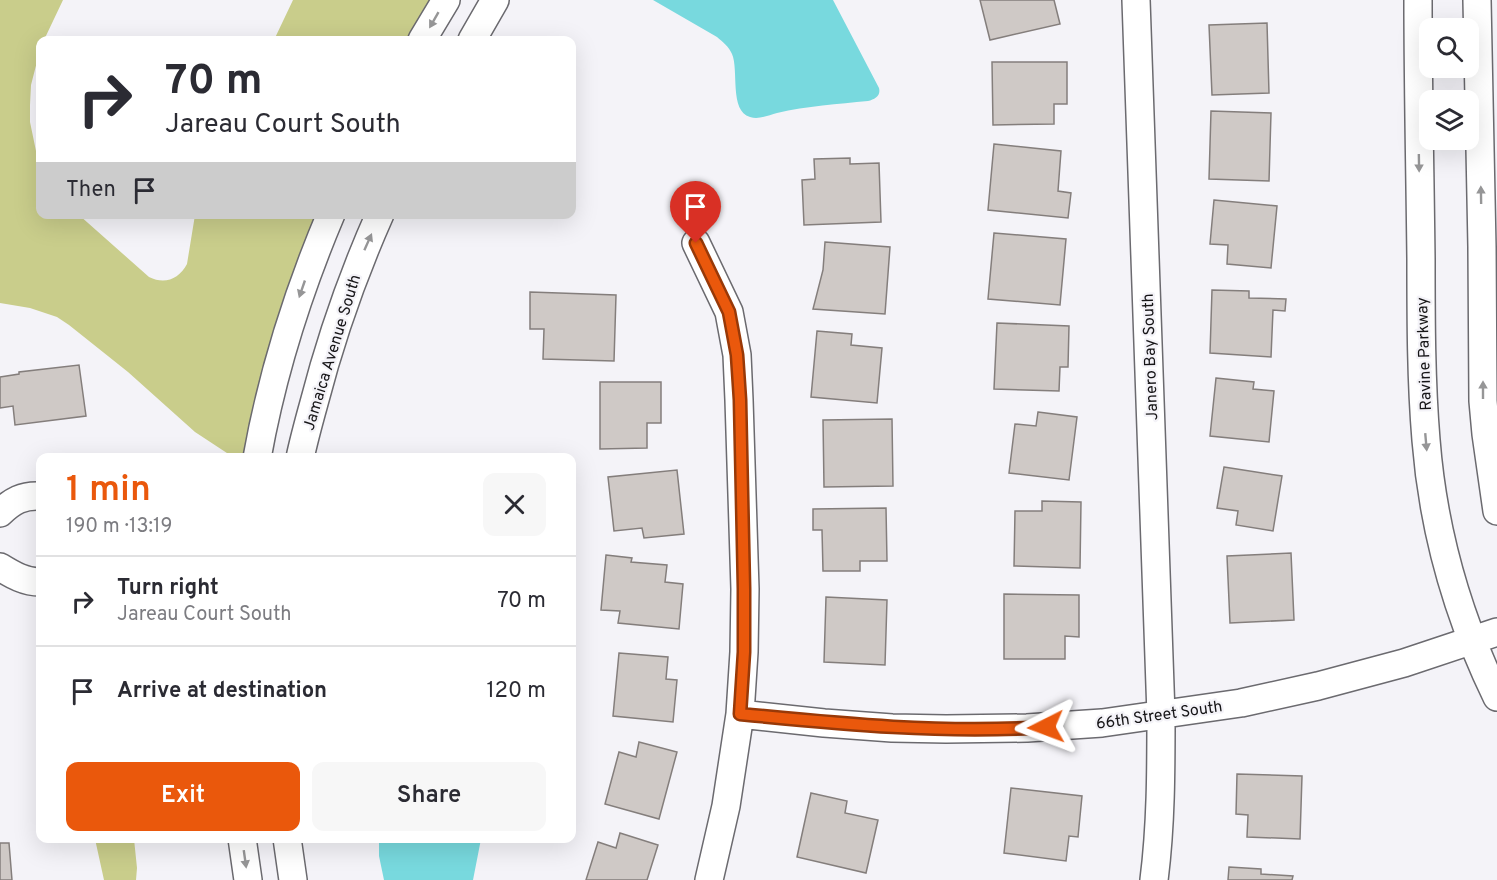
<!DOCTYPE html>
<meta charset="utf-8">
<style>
body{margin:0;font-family:Overpass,sans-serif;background:#f7f7f7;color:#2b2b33;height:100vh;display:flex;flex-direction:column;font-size:22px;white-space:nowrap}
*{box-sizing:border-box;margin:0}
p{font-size:20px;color:#7c7c81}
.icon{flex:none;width:33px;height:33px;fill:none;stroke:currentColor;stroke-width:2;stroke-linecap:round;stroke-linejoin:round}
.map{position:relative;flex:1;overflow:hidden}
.details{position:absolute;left:36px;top:453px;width:540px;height:390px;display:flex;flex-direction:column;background:#fff;border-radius:12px;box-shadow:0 6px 24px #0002}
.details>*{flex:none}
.banner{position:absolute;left:36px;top:36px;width:540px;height:183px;border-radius:12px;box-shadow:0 6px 24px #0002;background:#fff;color:#2b2b33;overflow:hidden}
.controls{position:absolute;left:1419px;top:18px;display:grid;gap:12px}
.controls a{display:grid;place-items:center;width:60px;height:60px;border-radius:12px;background:#fff;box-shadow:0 6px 24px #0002;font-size:30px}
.pin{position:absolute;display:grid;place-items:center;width:51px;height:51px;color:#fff;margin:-62px -26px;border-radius:50% 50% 50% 0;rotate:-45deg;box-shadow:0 0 6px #0007}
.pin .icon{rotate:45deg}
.me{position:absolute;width:66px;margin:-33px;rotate:267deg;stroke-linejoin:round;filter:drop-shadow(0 0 4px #0008)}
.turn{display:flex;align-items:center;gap:21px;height:126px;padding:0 30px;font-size:27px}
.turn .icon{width:78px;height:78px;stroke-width:2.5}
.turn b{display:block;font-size:42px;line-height:51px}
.then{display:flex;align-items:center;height:57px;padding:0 30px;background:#0003;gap:12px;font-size:22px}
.round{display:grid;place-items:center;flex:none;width:63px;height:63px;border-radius:12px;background:#f7f7f7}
.overview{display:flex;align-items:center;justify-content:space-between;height:102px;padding:0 30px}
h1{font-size:36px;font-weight:600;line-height:45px;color:#ea580c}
.cta{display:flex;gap:12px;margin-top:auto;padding:12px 30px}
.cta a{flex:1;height:69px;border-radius:12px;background:#ea580c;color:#fff;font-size:24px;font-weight:600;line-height:69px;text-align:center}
.cta a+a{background:#f7f7f7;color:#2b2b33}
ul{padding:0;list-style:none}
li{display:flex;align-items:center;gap:18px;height:90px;padding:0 30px;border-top:2px solid #e1e1e2}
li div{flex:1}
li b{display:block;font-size:22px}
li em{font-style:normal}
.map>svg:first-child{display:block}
.green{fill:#c9cd8b}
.water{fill:#78d9de}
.building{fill:#cfc9c6;stroke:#847e7c;stroke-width:1.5}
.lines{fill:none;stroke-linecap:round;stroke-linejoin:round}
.minor-casing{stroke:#6b6a6f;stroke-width:30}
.minor{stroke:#fff;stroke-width:27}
.oneway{fill:#969697}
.route-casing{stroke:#983908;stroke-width:15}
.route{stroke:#ea580c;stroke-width:10}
.labels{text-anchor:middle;stroke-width:4.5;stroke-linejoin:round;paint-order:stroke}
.street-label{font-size:16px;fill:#161517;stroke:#f4f3f8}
</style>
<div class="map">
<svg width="1497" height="880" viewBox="0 0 1497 880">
<rect width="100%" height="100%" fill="#f4f3f8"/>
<path class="green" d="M0,0H63L44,40H40V50L31,85L30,105V122L36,151L40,161V214L79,215L149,277C165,285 179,279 187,264L195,215H319L246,457H233L195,432L128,372L69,325L57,317L30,308L0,303Z
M293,0H433L409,40H274Z
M95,839H134L137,868L136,880H104Z"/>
<path class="water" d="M653,0H833L879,88C881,96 875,99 868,101C838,104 807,106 777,113C769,115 759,120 750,117C729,111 739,70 732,54C729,47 723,42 717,37Z
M379,838L481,839L473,880H384L379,856Z"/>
<path class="building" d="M980,0H1054L1060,24L990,40Z
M1267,23L1269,93L1212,95L1209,25Z
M992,62H1067V104H1054V124L993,125Z
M1211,111L1271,113L1269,181L1209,179Z
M994,144L1061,151L1058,191L1071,193L1068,218L988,210Z
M850,158V164L879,163L881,222L804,225L802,180L815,179L814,159Z
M1214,200L1277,206L1271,268L1227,264L1228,245L1210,244Z
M994,233L1066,239L1060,305L988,299Z
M825,242L890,247L885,314L813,309L823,270Z
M1212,290L1249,291V298L1286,299L1285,311L1273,310L1271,357L1210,353Z
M530,292L616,295L614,361L543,359L544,329H530Z
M997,323L1069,326L1068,367H1060L1059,391L994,389Z
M817,331L852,334L851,345L882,348L877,403L811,397Z
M79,365L86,416L15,425L13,406L0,408V377L19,374V372Z
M1216,378L1254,382L1253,389L1274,391L1269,442L1210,436Z
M600,382H661V423H647V448L600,449Z
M1038,412L1077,417L1069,480L1009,473L1015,424L1036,426Z
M892,419L893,486L824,487L823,420Z
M1224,467L1282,476L1273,531L1236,525L1238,511L1217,508Z
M677,470L684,534L644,538L642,528L614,531L608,477Z
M1042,501L1081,502L1080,568L1014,566L1015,511H1042Z
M886,508L887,561H860V571H823L822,530H813V509Z
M1291,553L1294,620L1230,623L1227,556Z
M606,555L632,558L631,562L667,565L665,582L683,584L679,629L618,623L620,611L601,610Z
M1004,594L1079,595V637L1065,636V659H1004Z
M826,597L887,600L885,665L824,662Z
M619,653L668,657L666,679L677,680L673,722L613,716Z
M639,742L677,752L659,819L605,804L619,752L636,757Z
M1237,774L1302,776L1300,839L1247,837L1248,815L1236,814Z
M1011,788L1082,796L1078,837L1069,836L1066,861L1004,853Z
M811,793L847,801L845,813L878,820L866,873L797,857Z
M620,833L658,845L647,880H586L598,842L616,848Z
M0,843H9L12,880H0Z
M1229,867L1261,869V874L1293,876L1292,880H1228Z"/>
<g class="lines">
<defs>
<path id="minor" d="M1136,0L1161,715C1161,770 1161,825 1154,880
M1418,0C1418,86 1420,172 1421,259C1421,319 1421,380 1426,440C1433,529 1458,617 1497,697
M1477,0L1482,247L1483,401L1486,434L1497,511
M422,40L446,0
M472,40L495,0
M696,243L729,312L737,355L739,400L745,589L744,652L740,714L726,806L709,880
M257,458C272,374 298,292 331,214
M300,458C304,439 309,421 314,403C331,337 352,277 380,214
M0,513C12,501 23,495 40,496
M0,567C13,575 25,582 40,582
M740,714L824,723L892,728L946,729L1027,728L1102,723L1241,703L1318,686L1404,663L1497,632
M242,838L248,880
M287,838L293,880"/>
</defs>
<use href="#minor" class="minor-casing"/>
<use href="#minor" class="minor"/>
</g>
<defs><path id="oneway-solid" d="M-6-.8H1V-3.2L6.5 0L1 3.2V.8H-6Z" transform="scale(1.5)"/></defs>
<g class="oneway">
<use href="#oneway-solid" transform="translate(434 20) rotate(120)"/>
<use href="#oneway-solid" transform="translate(1419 163) rotate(89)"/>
<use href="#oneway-solid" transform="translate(1481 195) rotate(-91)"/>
<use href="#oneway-solid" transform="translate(368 242) rotate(-66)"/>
<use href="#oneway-solid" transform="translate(302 289) rotate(109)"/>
<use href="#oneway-solid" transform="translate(1483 390) rotate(-90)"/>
<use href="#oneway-solid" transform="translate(1426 442) rotate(85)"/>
<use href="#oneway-solid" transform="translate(245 859) rotate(82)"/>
</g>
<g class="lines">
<defs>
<path id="route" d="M696,243L729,312L737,355L740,400L744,589V652L740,714C842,724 944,734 1046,727"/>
</defs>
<use href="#route" class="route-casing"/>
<use href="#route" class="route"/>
</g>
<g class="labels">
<g class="street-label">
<text transform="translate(331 352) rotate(-73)" y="6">Jamaica Avenue South</text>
<text transform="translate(1423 354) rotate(-92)" y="6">Ravine Parkway</text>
<text transform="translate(1149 357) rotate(-92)" y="6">Janero Bay South</text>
<text transform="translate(1159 714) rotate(-8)" y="6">66th Street South</text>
</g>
</g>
</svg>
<div class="controls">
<a><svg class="icon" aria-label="search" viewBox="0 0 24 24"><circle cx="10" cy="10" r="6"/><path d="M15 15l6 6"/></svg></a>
<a><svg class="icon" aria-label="layers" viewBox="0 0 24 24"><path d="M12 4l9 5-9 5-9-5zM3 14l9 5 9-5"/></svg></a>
</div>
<div class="pin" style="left:696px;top:243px;background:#d93025"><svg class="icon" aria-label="arrive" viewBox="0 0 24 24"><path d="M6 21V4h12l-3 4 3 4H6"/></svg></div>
<svg class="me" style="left:1046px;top:727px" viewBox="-20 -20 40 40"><path d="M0-17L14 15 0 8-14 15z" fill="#ea580c" stroke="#fff" stroke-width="4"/></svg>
<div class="banner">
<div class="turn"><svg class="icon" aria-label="right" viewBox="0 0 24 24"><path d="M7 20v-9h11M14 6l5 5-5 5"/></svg><div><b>70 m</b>Jareau Court South</div></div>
<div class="then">Then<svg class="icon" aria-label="arrive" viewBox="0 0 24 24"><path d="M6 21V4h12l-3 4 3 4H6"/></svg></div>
</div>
<section class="details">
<div class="overview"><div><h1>1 min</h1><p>190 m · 13:19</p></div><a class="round"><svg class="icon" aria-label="close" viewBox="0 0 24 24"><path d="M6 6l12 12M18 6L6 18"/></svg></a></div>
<ul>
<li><svg class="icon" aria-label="right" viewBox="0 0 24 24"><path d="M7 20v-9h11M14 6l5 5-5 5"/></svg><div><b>Turn right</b><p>Jareau Court South</p></div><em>70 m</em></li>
<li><svg class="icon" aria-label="arrive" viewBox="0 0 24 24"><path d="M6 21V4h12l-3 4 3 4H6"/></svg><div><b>Arrive at destination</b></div><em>120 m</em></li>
</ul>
<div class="cta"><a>Exit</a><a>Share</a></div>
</section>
</div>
